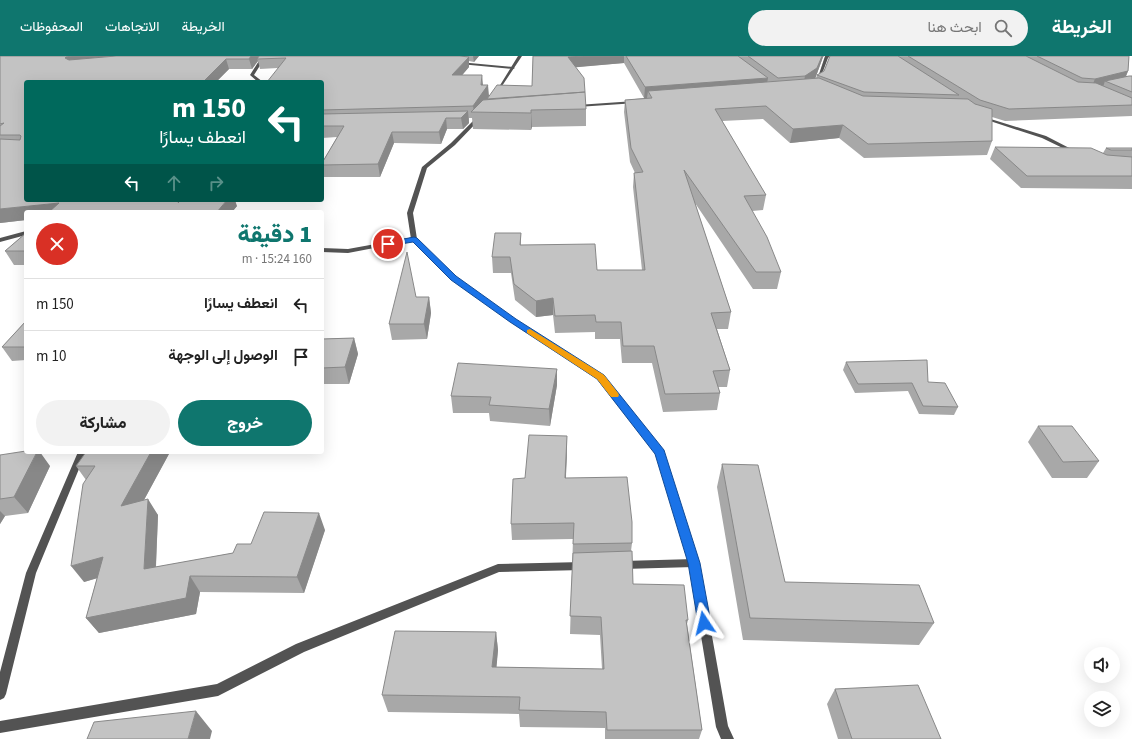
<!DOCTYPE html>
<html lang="ar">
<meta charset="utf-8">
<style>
body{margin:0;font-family:"Source Sans 3",Vazirmatn,sans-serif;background:#f2f2f2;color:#222;direction:rtl;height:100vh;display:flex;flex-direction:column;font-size:15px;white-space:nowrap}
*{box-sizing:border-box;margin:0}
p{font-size:13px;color:#767676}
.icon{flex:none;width:22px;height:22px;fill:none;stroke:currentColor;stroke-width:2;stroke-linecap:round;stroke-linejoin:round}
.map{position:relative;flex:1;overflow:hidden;direction:ltr}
.panel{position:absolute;left:24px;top:154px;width:300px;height:244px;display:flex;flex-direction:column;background:#fff;border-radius:4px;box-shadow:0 4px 16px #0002;direction:rtl}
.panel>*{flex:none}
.banner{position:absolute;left:24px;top:24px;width:300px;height:122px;border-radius:4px;box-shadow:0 4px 16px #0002;direction:rtl;background:#00695c;color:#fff;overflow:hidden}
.fabs{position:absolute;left:1084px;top:591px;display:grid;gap:8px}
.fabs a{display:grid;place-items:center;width:36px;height:36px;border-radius:50%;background:#fff;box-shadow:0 4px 16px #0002;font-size:20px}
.pin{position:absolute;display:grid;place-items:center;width:34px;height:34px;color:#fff;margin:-17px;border:2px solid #fff;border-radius:50%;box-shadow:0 1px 4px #0007}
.me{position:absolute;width:44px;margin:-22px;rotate:350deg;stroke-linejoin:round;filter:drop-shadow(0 0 3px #0008)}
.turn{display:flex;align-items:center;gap:14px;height:84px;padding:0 12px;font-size:18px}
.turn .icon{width:52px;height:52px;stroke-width:2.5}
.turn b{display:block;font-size:28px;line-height:34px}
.lanes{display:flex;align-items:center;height:38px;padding:0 12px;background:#0003;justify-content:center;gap:20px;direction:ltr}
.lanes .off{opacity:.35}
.round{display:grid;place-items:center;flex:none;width:42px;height:42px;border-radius:21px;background:#f2f2f2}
.head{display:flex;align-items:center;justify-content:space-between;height:68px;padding:0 12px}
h1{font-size:24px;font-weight:800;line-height:30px;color:#0f766e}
.button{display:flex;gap:8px;margin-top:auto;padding:8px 12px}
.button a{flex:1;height:46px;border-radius:24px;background:#0f766e;color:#fff;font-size:16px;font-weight:800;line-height:46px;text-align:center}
.button a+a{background:#f2f2f2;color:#222}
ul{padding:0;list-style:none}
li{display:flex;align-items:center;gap:12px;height:52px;padding:0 12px;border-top:1px solid #e0e0e0}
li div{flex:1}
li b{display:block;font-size:15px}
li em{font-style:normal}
header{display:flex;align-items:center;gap:24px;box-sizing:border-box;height:56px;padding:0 20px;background:#0f766e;color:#fff}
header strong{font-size:19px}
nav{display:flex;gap:22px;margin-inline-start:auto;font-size:14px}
.search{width:280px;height:36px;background:#f2f2f2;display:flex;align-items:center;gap:10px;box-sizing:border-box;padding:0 14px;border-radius:22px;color:#767676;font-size:15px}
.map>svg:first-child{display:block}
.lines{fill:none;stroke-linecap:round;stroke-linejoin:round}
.minor{fill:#535353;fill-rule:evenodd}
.tertiary{fill:#535353;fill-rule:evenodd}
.wall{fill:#a8a8a8}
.shaded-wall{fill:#888}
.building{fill:#c3c3c3;stroke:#888}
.route{fill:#1a73e8;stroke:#114b97}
.slow{fill:#f59e0b}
</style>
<header>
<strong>الخريطة</strong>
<div class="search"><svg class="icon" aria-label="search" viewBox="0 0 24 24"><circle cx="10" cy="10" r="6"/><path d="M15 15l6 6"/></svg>ابحث هنا</div>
<nav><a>الخريطة</a><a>الاتجاهات</a><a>المحفوظات</a></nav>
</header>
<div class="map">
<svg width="1132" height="683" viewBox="0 0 1132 683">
<rect width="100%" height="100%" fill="#fff"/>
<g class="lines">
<path class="minor" d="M262,0H266L254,19L263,26H258L250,19Z
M825,0H830L828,2L819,26L816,27Z
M459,6L513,11L515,12L513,13L460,8Z
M635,45H637V47L577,51L575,50L577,49Z
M981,60L1046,80L1077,96L1073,97L1042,82L981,62Z
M26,175V179L0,186V182Z
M414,181L417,183L416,184L348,197L322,196V192L348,193Z
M78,396H86L36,517L6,638L4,642L0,644V616L26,517Z
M694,503L698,504L699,507L698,510L694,511L623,513L619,512L618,509L619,506L623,505Z
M583,506L587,507L588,510L587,513L583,514L499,516L304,596L218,640L0,677V665L217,628L296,588L498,508Z"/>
<path class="tertiary" d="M518,0H522L496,39H494Z
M477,61L481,62L455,89L427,112L413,157L417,183L456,221L515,264L603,319L663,395L699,507L728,670L734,683H721L716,671L689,507L656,398L597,323L511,266L452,223L411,183L407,157L422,111L451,87Z"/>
</g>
<path class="wall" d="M0,0H479L474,6L469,5V11L462,19L483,29L489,40L532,30L533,0H824L823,1L815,23L816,22L817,19L824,15L830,0H1129L1128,15L1126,21L1132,20V60L1005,65L992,61V85L987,99L864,102L839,82L790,87L763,63L722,65L766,139L763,154L752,155L781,216L777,233H753L695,147L731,256L728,273H717L730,314L727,331H718L720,337L717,354L663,356L652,307H622L620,283H595V276L555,277L553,259L536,261L515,244L511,217H493L492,201L521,177V189L597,214H642L633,131L634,117H635L630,106L624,56L625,44L644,42L624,7L575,11L586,53V70L532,71L531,74L473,73L472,62H469V67L463,73H447L441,88L394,87L380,121H324L322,112V107L337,81L322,82V26L278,12L260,13L258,5L252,13H229L216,26H26V144L237,150L232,156H26V164L0,167Z
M995,91L1103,97L1106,92H1132V133L1021,132L990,103Z
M26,177V209H14L5,195Z
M429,241L431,257L427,283L392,284L389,268Z
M26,265V304L12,305L2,291Z
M354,282L358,298L349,328H322V283Z
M846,306L928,326L958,351L954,359L919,358L908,335L855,337L843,314Z
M557,313V329L550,370L490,365L489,357H453L451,340Z
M1038,370L1099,405L1087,422H1052L1028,386Z
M567,380L566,422L632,487L631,495L633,528L688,564L687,568L702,674L699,683H605V672L520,671L519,658L388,656L382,639L496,576L498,594L496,611L602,613L600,579L570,578L573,483L512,484L511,468L525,422Z
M170,396L144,444L158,459L156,511L233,497L251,488L325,474L304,537L200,536L196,558L99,577L86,562L97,522L84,526L86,424L76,410Z
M0,399L50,410L28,457L5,460L0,468Z
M722,408L785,526L934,567L919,589L743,584L717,431Z
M835,633L941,683H838L827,648Z"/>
<path class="shaded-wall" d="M72,0H162L71,11L65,2L66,1Z
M251,0H261L257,3L258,5L252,13L249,3Z
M473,0H479L474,6Z
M584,0H624V7L568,12V1Z
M822,0H824L823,1L815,23L803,31L805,20Z
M469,1V11L453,30L452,19Z
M226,3L229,13L216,26H203Z
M1128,15L1123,26L1105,25L1103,31L1090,34L1095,23Z
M482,19L483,29H488L489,40L478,56H474L473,50L481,29Z
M768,22L766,33L648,35L647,42L644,43L645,31Z
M531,54L532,71L531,74Z
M468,55L469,67L463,73L461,62Z
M446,62L447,73L441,88L439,76Z
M843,69L839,82L790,87L793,73Z
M392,76L394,87L380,121L378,108Z
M227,144H235L237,150L232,156H217Z
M59,147L63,156H26V164L0,167V153Z
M429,241L431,257L427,283L424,268Z
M553,242V259L536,261V245Z
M354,282L358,298L349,328L345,311Z
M557,313V329L550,370L549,353Z
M567,380V397L565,438V422Z
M37,396H40L50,410L28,457L14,441Z
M151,396H170L132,466L121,450Z
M148,443L158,459L155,529L144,513Z
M0,455L5,460L0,468Z
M319,457L325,474L304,537L297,521Z
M103,501L115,517L84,526L71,510Z
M190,520L200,536L196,558L99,577L86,562Z
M496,576L498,594L495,629L492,611Z
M196,655L212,675L210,683H188Z"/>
<path class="building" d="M0,0H72L66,1L65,2L69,4L116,0H251L249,3H226L203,26H26V144H180L178,147L181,144H227L217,156H49L59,147L0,153V83L20,84L21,80L20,79H0V70L4,67L0,68Z
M259,0H460L469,1L452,19H482L481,29H488L473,50L322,54V26H267L286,2L257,3Z
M533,0H584L568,1L584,22L585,36L487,43L497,29L532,30Z
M626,0H738L768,22L645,31Z
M748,0H822L817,12L805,20L778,22Z
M830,0H898L959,39L864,36L817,19L824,15Z
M908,0H1026L1078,26L1096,27L1132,42V49L1009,53L980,44Z
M1037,0H1129L1128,15L1095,23L1082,22Z
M1129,20H1132V36L1105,25Z
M819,22L863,40L968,43L975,48L992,53V85L868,88L843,69L793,73L766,50L715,53L766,139L744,140L767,181L781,216H756L684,114L731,256L711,257L730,314L713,315L720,337L665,338L654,290H623L621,266H596L595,259L555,260L553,242L536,245L514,228L510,201H492L495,177H521L520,189L595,188L597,214H645L634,117L643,116L631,92L625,44L652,42L648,35Z
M585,36L586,53L531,54V57L471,56L483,44Z
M468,55L461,62H446L439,76H392L378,108L322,109V107L344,70H322V58Z
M995,91L1091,92L1107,99L1132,101V120H1027Z
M1106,92H1132V94H1111Z
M26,177V195H5Z
M407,196L416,241H429L424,268H389Z
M26,265V291H2Z
M354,282L345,311L322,312V283Z
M927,304L928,326L945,327L958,351L923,350L912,327L858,328L846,306Z
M458,307L557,313L549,353L489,349L491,341L451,340Z
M1038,370H1072L1099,405L1063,406Z
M529,379L567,380L565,422L627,421L632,466V487L573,488L574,467L511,468L513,423L525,422Z
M26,395V396H37L14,441L0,443V399Z
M86,396H151L121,450L148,443L144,513L233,497L237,488H251L264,456L319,457L297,521L190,520L186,542L86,562L103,501L71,510L83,428L95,410H76Z
M722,408L758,409L785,526L919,529L934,567L750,562Z
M632,495L633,528L684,529L688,564H686L702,674H607L606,656L519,654L520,641L382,639L395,575L496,576L492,611L604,613L601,561L570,560L573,497Z
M918,629L941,683H852L835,633Z
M196,655L188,683H87L94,666Z"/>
<path class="route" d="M414,181L417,182L456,220L516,263L604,319L664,394L700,507L711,567L709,571L704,573L700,571L698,567L688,507L655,398L597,323L510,266L451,224L413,186L388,190L384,188L388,186Z"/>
<path class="slow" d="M530,273L604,319L618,337L619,339L618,341H611L597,323L527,277V274Z"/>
</svg>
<div class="fabs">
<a><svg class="icon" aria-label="sound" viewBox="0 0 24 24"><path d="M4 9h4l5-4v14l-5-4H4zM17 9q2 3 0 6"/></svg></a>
<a><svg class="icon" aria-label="layers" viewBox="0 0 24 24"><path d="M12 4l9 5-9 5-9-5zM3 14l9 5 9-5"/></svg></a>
</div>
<div class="pin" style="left:388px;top:188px;background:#d93025"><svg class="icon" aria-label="arrive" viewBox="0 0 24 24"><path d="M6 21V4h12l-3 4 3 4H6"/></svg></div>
<svg class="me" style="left:704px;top:567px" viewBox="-20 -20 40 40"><path d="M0-17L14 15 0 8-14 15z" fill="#1a73e8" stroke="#fff" stroke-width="4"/></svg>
<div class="banner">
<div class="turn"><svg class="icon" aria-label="left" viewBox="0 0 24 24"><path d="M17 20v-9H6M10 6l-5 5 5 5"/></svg><div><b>150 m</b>انعطف يسارًا</div></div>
<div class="lanes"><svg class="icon" aria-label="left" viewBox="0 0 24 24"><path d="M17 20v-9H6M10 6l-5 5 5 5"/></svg><svg class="icon off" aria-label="ahead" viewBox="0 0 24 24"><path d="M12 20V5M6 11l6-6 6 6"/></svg><svg class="icon off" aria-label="right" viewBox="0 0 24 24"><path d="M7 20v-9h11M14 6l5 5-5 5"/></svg></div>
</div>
<section class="panel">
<div class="head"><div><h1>1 دقيقة</h1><p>160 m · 15:24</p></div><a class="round" style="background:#d93025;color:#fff"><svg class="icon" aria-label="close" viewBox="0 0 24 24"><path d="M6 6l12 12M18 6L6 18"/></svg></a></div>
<ul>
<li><svg class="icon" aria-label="left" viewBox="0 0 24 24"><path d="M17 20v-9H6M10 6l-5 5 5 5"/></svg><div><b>انعطف يسارًا</b></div><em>150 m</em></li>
<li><svg class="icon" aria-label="arrive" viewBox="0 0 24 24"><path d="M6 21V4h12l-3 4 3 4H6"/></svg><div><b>الوصول إلى الوجهة</b></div><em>10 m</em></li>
</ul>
<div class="button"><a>خروج</a><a>مشاركة</a></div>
</section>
</div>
